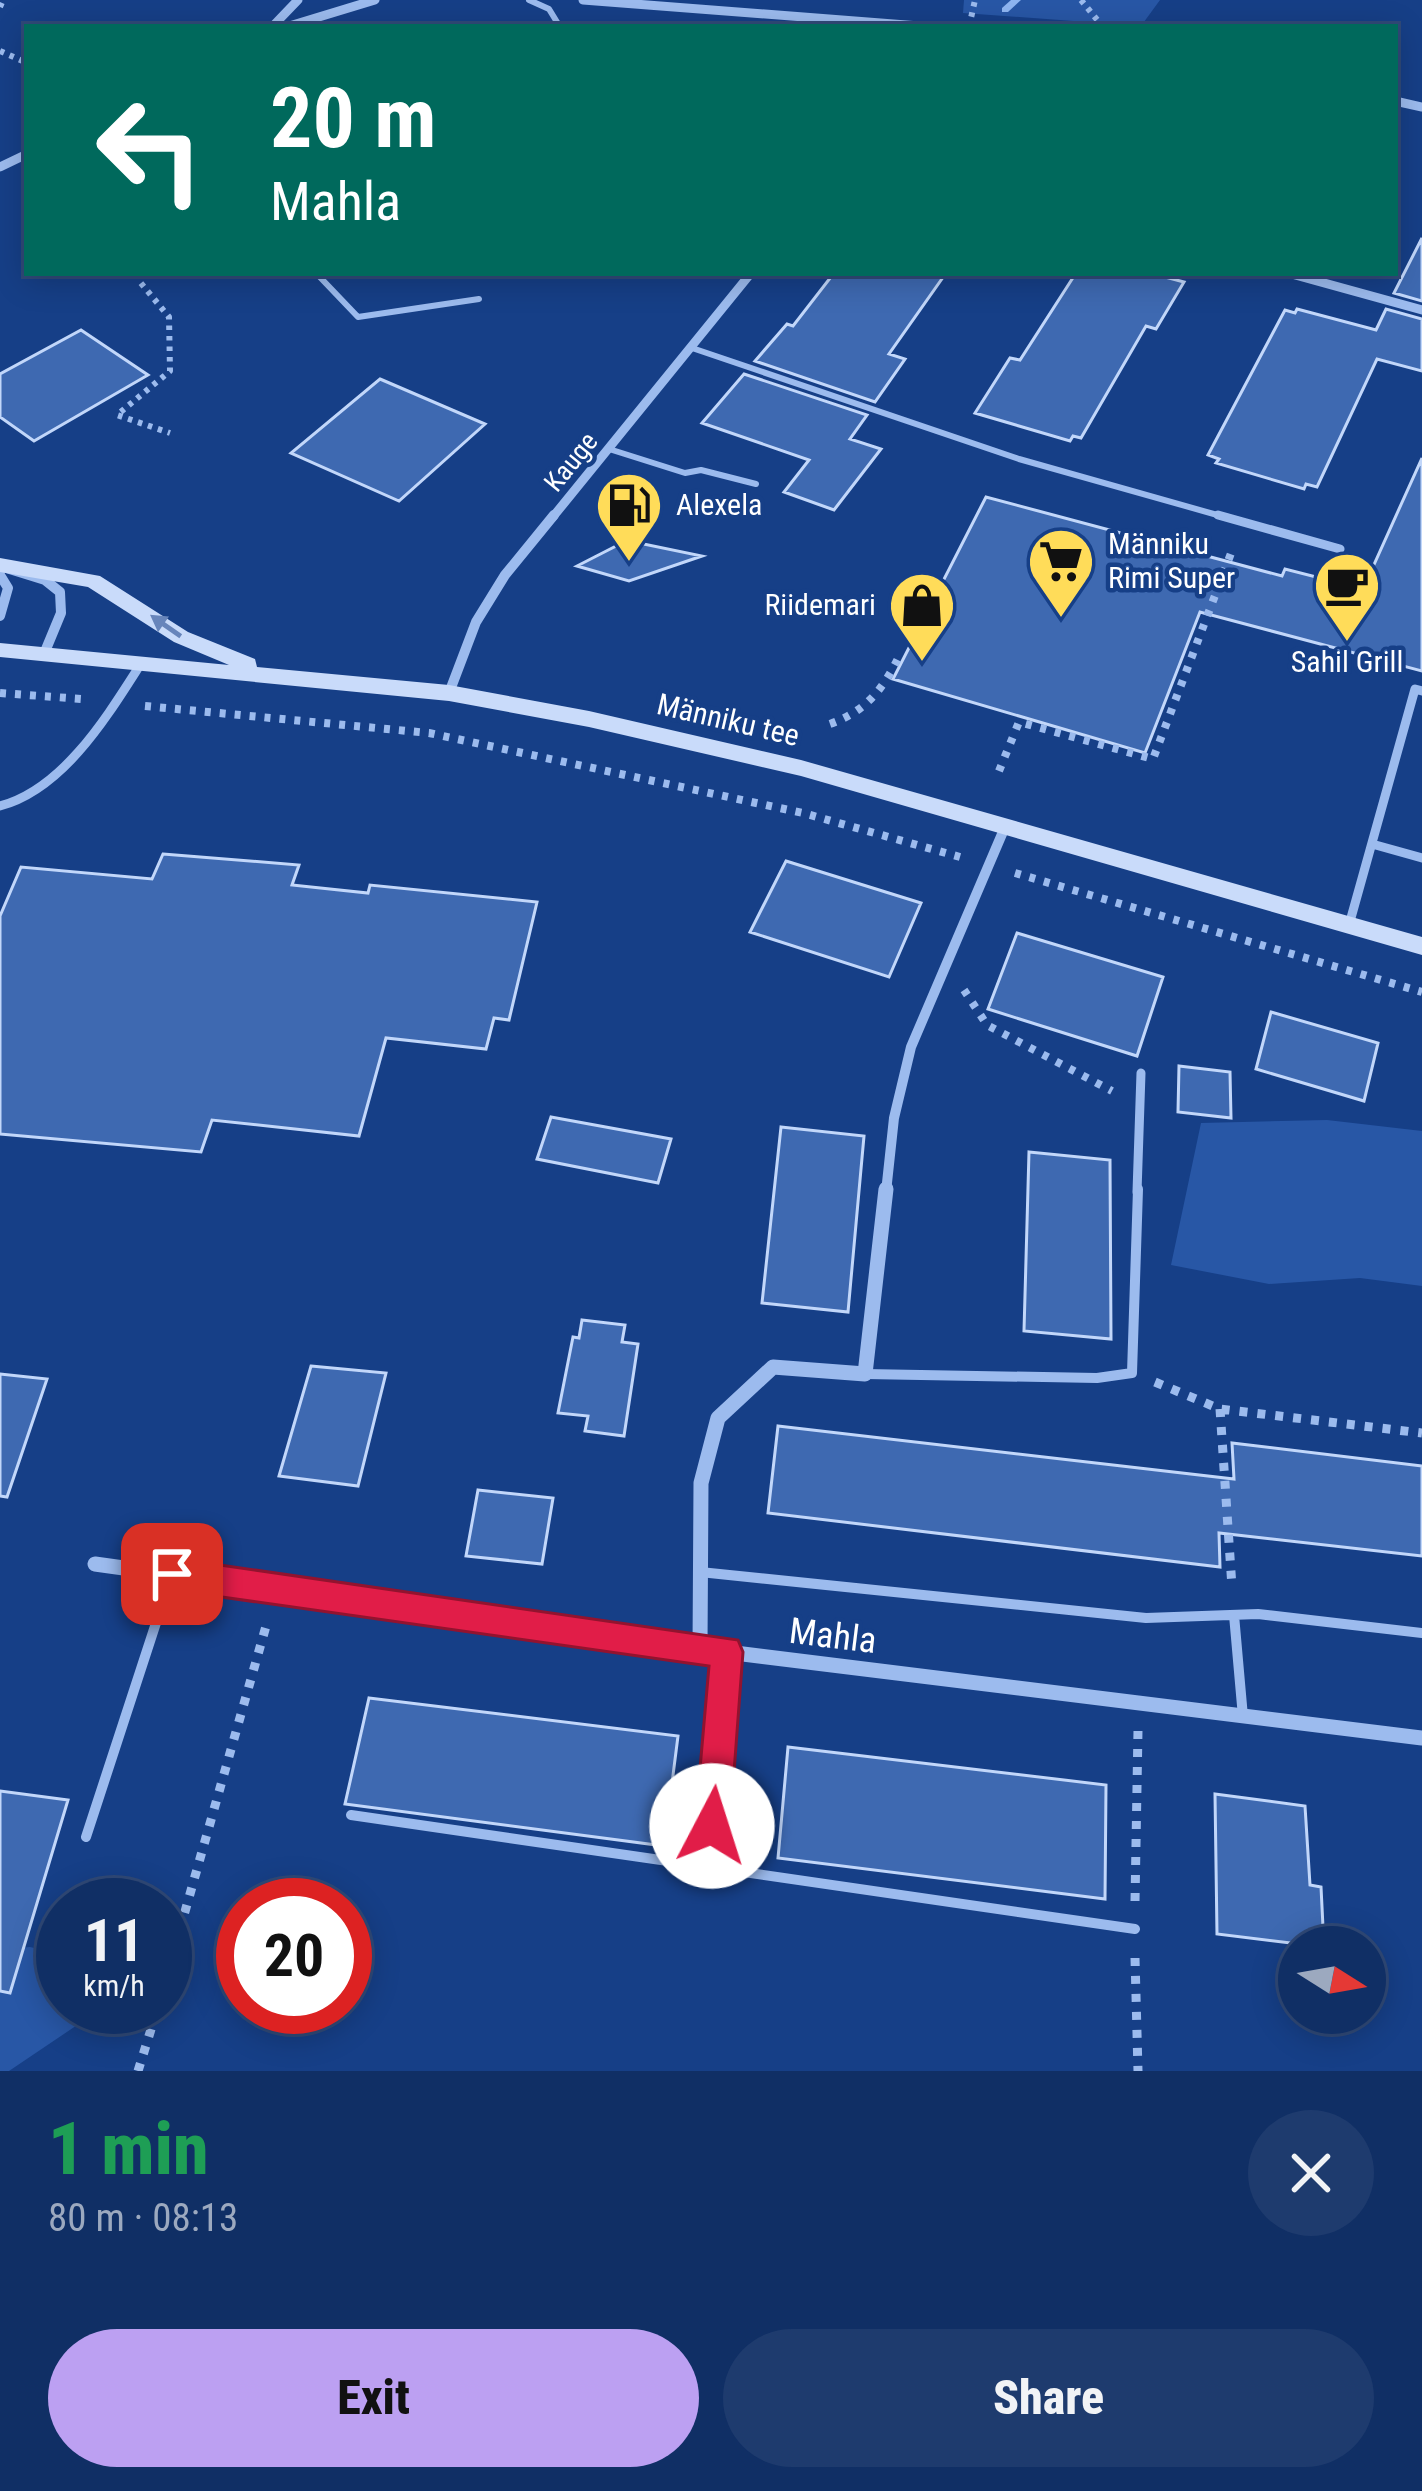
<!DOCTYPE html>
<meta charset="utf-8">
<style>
body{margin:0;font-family:"Roboto Condensed",sans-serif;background:#1e3b6e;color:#f1f3f6;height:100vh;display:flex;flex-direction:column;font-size:45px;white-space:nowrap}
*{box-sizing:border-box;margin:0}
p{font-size:39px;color:#9ca9bf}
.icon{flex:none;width:66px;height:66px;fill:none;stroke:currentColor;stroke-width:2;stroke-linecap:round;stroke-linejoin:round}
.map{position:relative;height:2071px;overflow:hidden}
.drawer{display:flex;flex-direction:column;background:#102f65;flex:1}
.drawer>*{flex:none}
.hud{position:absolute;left:24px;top:24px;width:1374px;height:252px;border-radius:0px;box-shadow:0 6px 30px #0003,0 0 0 3px #304a79;background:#00695c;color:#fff;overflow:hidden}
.needle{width:78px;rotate:101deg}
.controls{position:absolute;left:1278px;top:1926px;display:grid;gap:24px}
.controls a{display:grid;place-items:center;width:108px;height:108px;border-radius:50%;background:#102f65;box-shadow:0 6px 30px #0003,0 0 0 3px #304a79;font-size:60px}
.speed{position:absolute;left:36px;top:1878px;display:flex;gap:24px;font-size:60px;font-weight:700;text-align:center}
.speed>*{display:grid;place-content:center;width:156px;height:156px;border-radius:50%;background:#102f65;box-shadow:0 6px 30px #0003,0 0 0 3px #304a79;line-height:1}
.speed small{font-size:30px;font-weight:400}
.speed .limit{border:18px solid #d22;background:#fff;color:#111}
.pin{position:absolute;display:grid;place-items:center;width:102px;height:102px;color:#fff;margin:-51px;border-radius:24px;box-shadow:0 6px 18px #0006}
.me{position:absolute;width:132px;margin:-66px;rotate:5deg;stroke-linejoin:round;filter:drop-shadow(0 0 9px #0008)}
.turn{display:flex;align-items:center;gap:42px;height:252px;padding:0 48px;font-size:54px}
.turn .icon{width:156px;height:156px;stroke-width:2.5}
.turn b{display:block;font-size:84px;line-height:102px}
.round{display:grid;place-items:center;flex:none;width:126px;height:126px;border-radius:63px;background:#1e3b6e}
.headline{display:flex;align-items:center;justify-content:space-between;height:204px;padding:0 48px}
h1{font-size:72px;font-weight:800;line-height:90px;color:#1e9e55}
.cta{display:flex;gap:24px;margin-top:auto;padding:24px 48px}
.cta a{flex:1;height:138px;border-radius:72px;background:#bca0f2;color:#111;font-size:48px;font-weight:800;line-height:138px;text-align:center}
.cta a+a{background:#1e3b6e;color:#f1f3f6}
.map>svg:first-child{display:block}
.green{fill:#2857a6}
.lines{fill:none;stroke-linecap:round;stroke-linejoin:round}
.stream{fill:#8eb5f1;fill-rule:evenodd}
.building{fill:#3e69b1;stroke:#c2d7fa;stroke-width:3}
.path-far2{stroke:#9cbbee;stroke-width:6;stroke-dasharray:4.5 6;stroke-linecap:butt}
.path-far1{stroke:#9cbbee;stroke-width:8;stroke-dasharray:6 9;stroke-linecap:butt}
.path{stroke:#9cbbee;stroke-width:9;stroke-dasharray:8 10;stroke-linecap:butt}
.lane-far2{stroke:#9cbbee;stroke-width:6}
.lane-far1{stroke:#9cbbee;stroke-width:9}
.lane{stroke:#9cbbee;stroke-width:10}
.street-far2{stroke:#9cbbee;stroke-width:9}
.street-far1{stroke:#9cbbee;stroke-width:10}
.street{stroke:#9cbbee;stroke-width:15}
.secondary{fill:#c9dbfa;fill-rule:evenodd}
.oneway{fill:#6785bb}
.route{fill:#e11d48;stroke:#92132f;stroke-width:3}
.labels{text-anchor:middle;stroke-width:9;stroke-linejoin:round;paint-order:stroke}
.far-street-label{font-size:27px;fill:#fff;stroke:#163f87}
.poi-label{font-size:30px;fill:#fff;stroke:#163f87;text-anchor:start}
.street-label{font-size:30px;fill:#fff;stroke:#163f87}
.near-street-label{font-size:36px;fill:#fff;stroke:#163f87}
</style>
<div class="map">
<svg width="1422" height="2071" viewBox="0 0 1422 2071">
<rect width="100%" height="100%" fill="#163f87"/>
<path class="green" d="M964,0H1160L1141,26L963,13Z
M1327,1120L1422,1131V1286L1360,1278L1269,1284L1171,1265L1201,1123Z
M30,1947L63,1955V2007H97L98,2011L9,2071H0V1950Z"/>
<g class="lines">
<path class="stream" d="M1011,0H1021L1008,12H1002V8Z"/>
</g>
<path class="building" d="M1422,238V301L1394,293Z
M834,273H946L889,354L905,359L875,402L755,361L787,324L793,326Z
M1076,273H1150L1184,282L1156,329L1146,326L1081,438L1073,436L1070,441L975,413L1010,358L1020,360Z
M1297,309L1376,330L1386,309L1422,319V371L1377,359L1317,487L1306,484L1304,489L1216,463L1219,459L1208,455L1285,310L1295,313Z
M81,330L148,375L34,441L0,417V374Z
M744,374L867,415L850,439L881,449L834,510L784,492L809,460L702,423Z
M380,379L485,424L399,501L291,453Z
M1422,458V671L1200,612L1145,753L893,679L986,497L1282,576L1285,569L1363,589Z
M624,542H634L702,556L629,581L577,566Z
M163,854L299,865L292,885L368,893L370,885L537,902L509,1020L494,1018L486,1049L386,1038L359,1136L212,1120L201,1152L0,1134V916L21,867L152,879Z
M786,861L921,903L889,977L750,932Z
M1017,933L1163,977L1137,1056L988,1009Z
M1271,1012L1378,1043L1364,1101L1256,1069Z
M1179,1066L1230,1072L1231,1118L1178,1112Z
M551,1117L671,1139L658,1183L537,1159Z
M781,1127L864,1136L848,1312L762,1303Z
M1029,1152L1110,1160L1111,1339L1024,1331Z
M582,1320L625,1325L622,1342L638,1344L624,1436L585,1431L588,1416L558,1413L573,1337L579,1338Z
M311,1366L386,1373L358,1486L279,1476Z
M0,1374L47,1379L7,1497L0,1496Z
M778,1426L1234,1479L1232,1443L1422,1466V1556L1219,1533L1220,1567L768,1513Z
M478,1490L553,1498L542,1564L466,1556Z
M369,1698L678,1736L664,1846L345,1804Z
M788,1747L1106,1785L1105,1899L778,1858Z
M0,1791L68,1800L10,1993L0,1991Z
M1215,1794L1305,1806L1310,1885L1321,1887L1324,1947L1217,1934Z"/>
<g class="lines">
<path class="path-far2" d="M1081,0L1103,27
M0,7L3,0
M969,27L975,0
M0,51L27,63
M139,273L140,282L169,317L170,371L117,415L170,433"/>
<path class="path-far1" d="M0,693L82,699
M145,706L429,733L803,813L960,857
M830,724C867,711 885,687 901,652
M999,771L1019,722L1153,759L1233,548
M1015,873L1422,992
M964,990L987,1025L1112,1091"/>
<path class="path" d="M1155,1382L1220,1409L1422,1433
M1220,1409L1232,1587
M1135,1901L1138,1730
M1135,1958L1138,2071
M165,1982L268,1619
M138,2071L158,2007"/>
<path class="lane-far2" d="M529,0L549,9L560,27
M316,273L358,317L479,299
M692,348L1019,459L1228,518
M609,449L685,473L701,470L756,484"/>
<path class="lane-far1" d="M1218,515L1340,549
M0,806C64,789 108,715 142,662
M1372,844L1422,858
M1349,925L1415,689L1422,691
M1137,1192L1141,1073"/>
<path class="lane" d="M865,1374L1097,1378L1132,1373L1138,1189
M700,1572L1146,1618L1258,1614L1422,1633
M1234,1615L1243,1717
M351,1815L1135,1929
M86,1837L172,1574
M708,1869L727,1652"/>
<path class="street-far2" d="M583,0L932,27
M272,27L298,0
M286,27L375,0
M1395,101L1422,107
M0,167L27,154
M1288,273L1422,310
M552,518L751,273"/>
<path class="street-far1" d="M0,566L45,580L60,592L61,613L44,654
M0,575L8,588L0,616
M449,693L476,622L505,575L554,515
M886,1192L894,1118L911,1047L1005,827"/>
<path class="street" d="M95,1564L727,1652L1422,1738
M700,1648L701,1483L718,1418L773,1367L865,1374L886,1189"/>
<path class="secondary" d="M0,558L100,576L188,632L255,659L257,667L449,685L589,711L801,760L1422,937V955L801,776L589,727L449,701L0,657V643L229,665L174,642L88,587L0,572Z"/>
</g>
<defs><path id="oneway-solid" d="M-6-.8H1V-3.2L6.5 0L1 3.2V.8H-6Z" transform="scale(3)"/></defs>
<use class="oneway" href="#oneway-solid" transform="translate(166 626) rotate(-145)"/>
<path class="route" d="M172,1558L738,1640L743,1652L730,1826L725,1838L712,1843L700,1838L695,1826L709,1666L172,1590L161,1585L156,1574L161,1562Z"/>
<defs>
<symbol id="fuel-pin" viewBox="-11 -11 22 30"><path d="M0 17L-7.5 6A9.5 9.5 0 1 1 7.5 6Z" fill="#ffdc59" stroke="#163f87"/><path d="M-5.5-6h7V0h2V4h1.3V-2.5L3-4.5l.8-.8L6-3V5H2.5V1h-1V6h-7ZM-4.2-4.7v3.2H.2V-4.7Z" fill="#111"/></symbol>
<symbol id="supermarket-pin" viewBox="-11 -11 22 30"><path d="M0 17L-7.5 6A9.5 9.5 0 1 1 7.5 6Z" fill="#ffdc59" stroke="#163f87"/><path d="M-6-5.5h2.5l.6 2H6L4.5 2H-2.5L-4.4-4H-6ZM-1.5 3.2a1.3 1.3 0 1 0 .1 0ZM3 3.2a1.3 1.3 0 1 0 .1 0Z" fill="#111"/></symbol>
<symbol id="cafe-pin" viewBox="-11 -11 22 30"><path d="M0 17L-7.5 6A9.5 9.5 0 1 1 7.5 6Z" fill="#ffdc59" stroke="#163f87"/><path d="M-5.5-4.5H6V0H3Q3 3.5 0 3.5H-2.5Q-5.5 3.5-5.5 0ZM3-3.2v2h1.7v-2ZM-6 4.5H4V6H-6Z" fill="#111"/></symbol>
<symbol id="shop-pin" viewBox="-11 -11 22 30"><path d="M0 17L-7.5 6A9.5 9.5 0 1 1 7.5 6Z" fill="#ffdc59" stroke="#163f87"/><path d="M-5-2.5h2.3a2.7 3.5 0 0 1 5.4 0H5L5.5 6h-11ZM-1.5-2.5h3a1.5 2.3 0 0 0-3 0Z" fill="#111"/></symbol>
</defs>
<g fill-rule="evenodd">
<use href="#fuel-pin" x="591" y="467" width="76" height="104"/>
<use href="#supermarket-pin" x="1023" y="523" width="76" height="104"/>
<use href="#cafe-pin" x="1309" y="547" width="76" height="104"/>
<use href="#shop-pin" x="884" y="567" width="76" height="104"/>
</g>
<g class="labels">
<g class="far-street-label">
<text transform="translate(571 462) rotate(-51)" y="9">Kauge</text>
</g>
<g class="poi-label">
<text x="676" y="515">Alexela</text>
<text x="1108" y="554">Männiku<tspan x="1108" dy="34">Rimi Super</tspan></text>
<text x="876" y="615" text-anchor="end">Riidemari</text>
<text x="1347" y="672" text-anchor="middle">Sahil Grill</text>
</g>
<g class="street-label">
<text transform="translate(728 720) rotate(13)" y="10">Männiku tee</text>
</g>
<g class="near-street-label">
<text transform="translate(833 1635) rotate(7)" y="13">Mahla</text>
</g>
</g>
</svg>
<div class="controls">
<a><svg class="needle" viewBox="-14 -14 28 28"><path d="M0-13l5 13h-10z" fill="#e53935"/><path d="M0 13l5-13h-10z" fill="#9ca9bf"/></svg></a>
</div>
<div class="speed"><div>11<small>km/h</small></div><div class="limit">20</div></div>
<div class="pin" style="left:172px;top:1574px;background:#d93025"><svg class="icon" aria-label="arrive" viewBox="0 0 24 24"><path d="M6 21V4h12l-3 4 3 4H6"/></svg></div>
<svg class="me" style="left:712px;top:1826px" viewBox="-20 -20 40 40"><circle r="19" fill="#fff"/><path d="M0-13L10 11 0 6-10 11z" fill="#e11d48"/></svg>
<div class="hud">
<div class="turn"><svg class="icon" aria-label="left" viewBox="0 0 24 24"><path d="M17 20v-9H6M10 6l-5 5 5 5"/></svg><div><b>20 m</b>Mahla</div></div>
</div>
</div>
<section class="drawer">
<div class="headline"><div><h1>1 min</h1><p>80 m · 08:13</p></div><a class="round"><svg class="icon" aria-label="close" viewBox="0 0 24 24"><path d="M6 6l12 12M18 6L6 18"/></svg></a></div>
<div class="cta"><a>Exit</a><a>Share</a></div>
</section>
